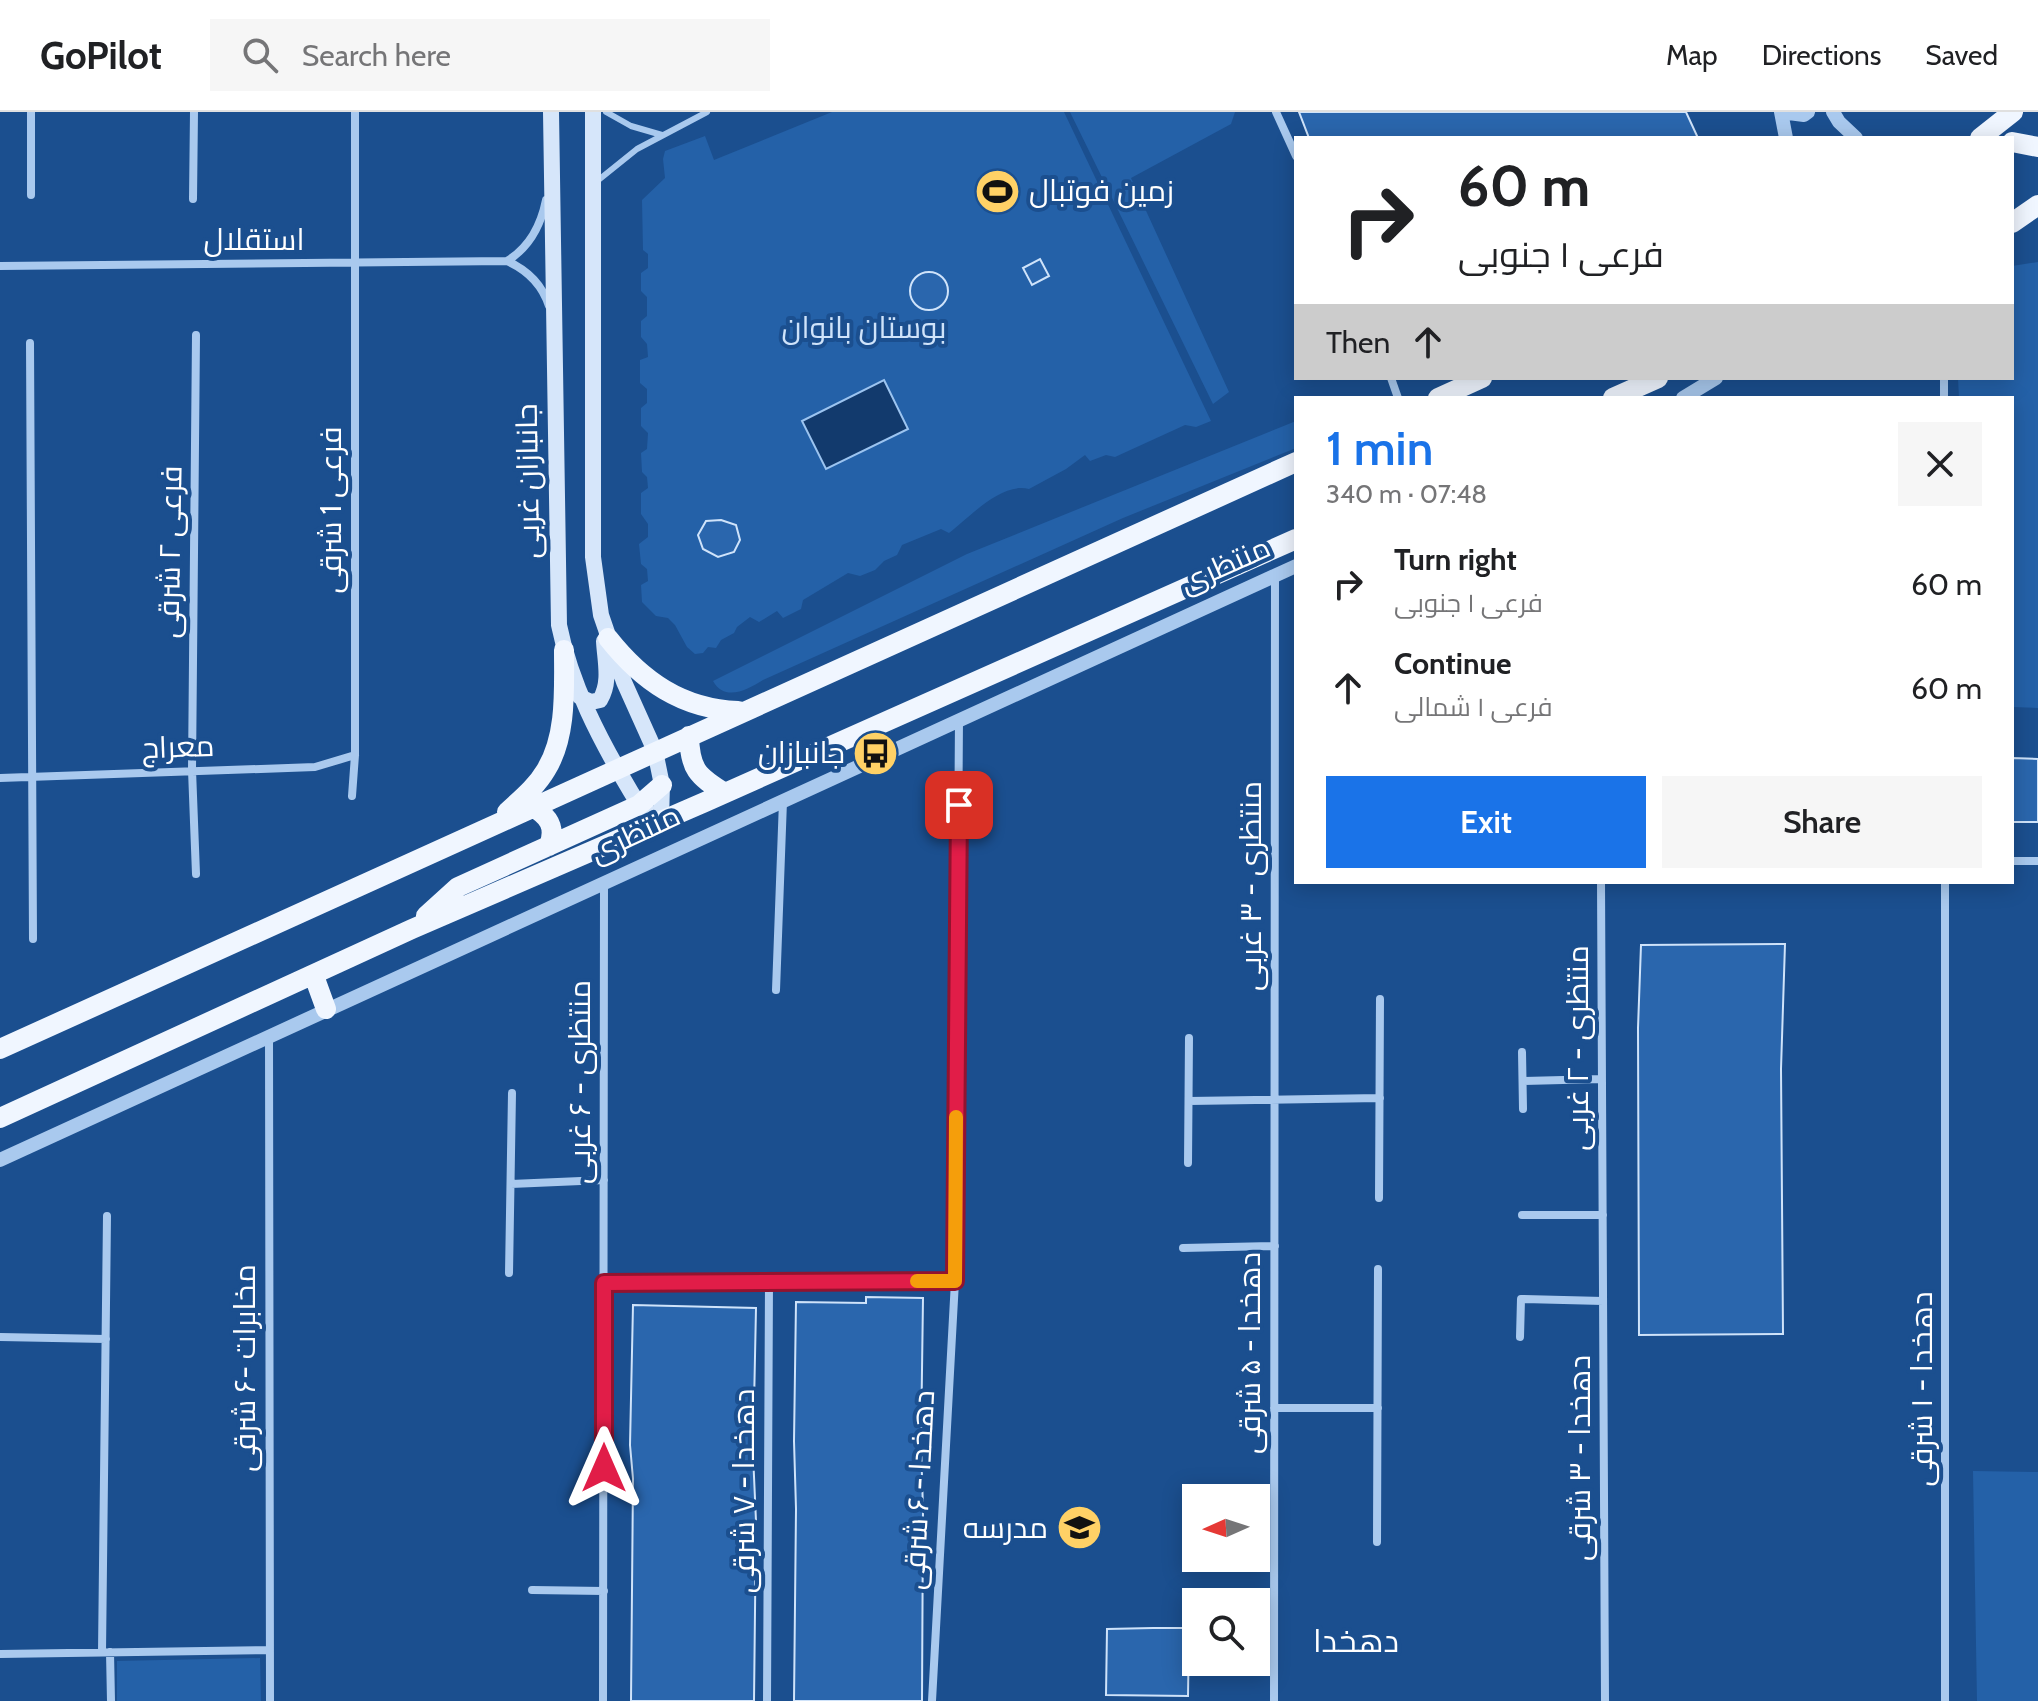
<!DOCTYPE html>
<meta charset="utf-8">
<style>
body{margin:0;font-family:Cabin,Cairo,sans-serif;background:#f6f6f6;color:#202124;height:100vh;display:flex;flex-direction:column;font-size:30px;white-space:nowrap}
*{box-sizing:border-box;margin:0}
p{font-size:26px;color:#757577}
.icon{flex:none;width:44px;height:44px;fill:none;stroke:currentColor;stroke-width:2;stroke-linecap:round;stroke-linejoin:round}
.map{position:relative;flex:1;overflow:hidden}
.sheet{position:absolute;left:1294px;top:284px;width:720px;height:488px;display:flex;flex-direction:column;background:#fff;border-radius:0px;box-shadow:0 4px 20px #0003}
.sheet>*{flex:none}
.guide{position:absolute;left:1294px;top:24px;width:720px;height:244px;border-radius:0px;box-shadow:0 4px 20px #0003;background:#fff;color:#202124;overflow:hidden}
.needle{width:52px;rotate:267deg}
.fabs{position:absolute;left:1182px;top:1372px;display:grid;gap:16px}
.fabs a{display:grid;place-items:center;width:88px;height:88px;border-radius:0px;background:#fff;box-shadow:0 4px 20px #0003;font-size:40px}
.pin{position:absolute;display:grid;place-items:center;width:68px;height:68px;color:#fff;margin:-34px;border-radius:16px;box-shadow:0 4px 12px #0006}
.me{position:absolute;width:88px;margin:-44px;rotate:0deg;stroke-linejoin:round;filter:drop-shadow(0 0 6px #0008)}
.turn{display:flex;align-items:center;gap:28px;height:168px;padding:0 32px;font-size:36px}
.turn .icon{width:104px;height:104px;stroke-width:2.5}
.turn b{display:block;font-size:56px;line-height:68px}
.then{display:flex;align-items:center;height:76px;padding:0 32px;background:#0003;gap:16px;font-size:30px}
.round{display:grid;place-items:center;flex:none;width:84px;height:84px;border-radius:0px;background:#f6f6f6}
.overview{display:flex;align-items:center;justify-content:space-between;height:136px;padding:0 32px}
h1{font-size:48px;font-weight:600;line-height:60px;color:#1a73e8}
.cta{display:flex;gap:16px;margin-top:auto;padding:16px 32px}
.cta a{flex:1;height:92px;border-radius:0px;background:#1a73e8;color:#fff;font-size:32px;font-weight:600;line-height:92px;text-align:center}
.cta a+a{background:#f6f6f6;color:#202124}
ul{padding:0;list-style:none}
li{display:flex;align-items:center;gap:24px;height:104px;padding:0 32px}
li div{flex:1}
li b{display:block;font-size:30px}
li em{font-style:normal}
header{display:flex;align-items:center;gap:48px;box-sizing:border-box;height:112px;padding:0 40px;background:#fff;border-bottom:2px solid #e0e0e0}
header strong{font-size:38px}
nav{display:flex;gap:44px;margin-inline-start:auto;font-size:28px}
.search{width:560px;height:72px;background:#f6f6f6;display:flex;align-items:center;gap:20px;box-sizing:border-box;padding:0 28px;border-radius:0px;color:#757577;font-size:30px}
.map>svg:first-child{display:block}
.green{fill:#2461a8}
.water{fill:#123a6d;stroke:#9cc4f0;stroke-width:2}
.building{fill:#2a66ad;stroke:#cfe3fa;stroke-width:2}
.lines{fill:none;stroke-linecap:round;stroke-linejoin:round}
.service{stroke:#a9c9ee;stroke-width:6}
.minor{stroke:#a9c9ee;stroke-width:8}
.tertiary{stroke:#a9c9ee;stroke-width:14}
.secondary{stroke:#d6e6fa;stroke-width:16}
.primary{stroke:#f0f6ff;stroke-width:20}
.route-casing{stroke:#92132f;stroke-width:20}
.route{stroke:#e11d48;stroke-width:14}
.slow{stroke:#f59e0b;stroke-width:14}
.labels{text-anchor:middle;stroke-width:8;stroke-linejoin:round;paint-order:stroke}
.poi-label{font-size:30px;fill:#fff;stroke:#1b4f8f;text-anchor:end}
.street-label{font-size:30px;fill:#fff;stroke:#1b4f8f}
.park-label{font-size:30px;fill:#cfe3fa;stroke:#1b4f8f}
.neighbourhood-label{font-size:32px;fill:#fff;stroke:#1b4f8f}
</style>
<header>
<strong>GoPilot</strong>
<div class="search"><svg class="icon" aria-label="search" viewBox="0 0 24 24"><circle cx="10" cy="10" r="6"/><path d="M15 15l6 6"/></svg>Search here</div>
<nav><a>Map</a><a>Directions</a><a>Saved</a></nav>
</header>
<div class="map">
<svg width="2038" height="1589" viewBox="0 0 2038 1589">
<rect width="100%" height="100%" fill="#1b4f8f"/>
<path class="green" d="M832,0H1064L1211,309L1196,315L1185,313L1115,345L1106,343L1090,349L1085,343L1066,357L1029,377C1001,370 970,405 949,421L941,417L902,433L897,443L884,449L875,458L860,464L848,461L803,488L801,497L783,506L777,499L759,510L750,505L737,515L734,521L721,528L716,536L708,535L703,541L695,542L687,535L675,513L668,506L656,504L642,490L641,473L648,469L647,457L641,452L639,432L648,425V412L641,402V381L648,376L647,365L642,360L641,341L647,337L648,321L641,314V296L647,291V277L640,271V248L648,245L647,232L641,225V209L647,204V185L641,179V161L648,156V142L643,138L642,88L665,66L663,47L665,39L705,24L714,48Z
M1070,0H1235L1231,12L1131,66L1229,280L1213,292Z
M2038,150V596L2012,595V286H1959L1958,266H2012V154Z
M1296,309V336L1123,406L763,568C747,578 725,590 713,569L967,442Z
M1973,1359L2038,1360V1589H1977Z
M260,1546L261,1589H117V1549Z"/>
<path class="water" d="M884,268L908,317L826,357L802,309Z"/>
<path class="building" d="M1299,0H1686L1698,26H1309Z
M1040,147L1049,164L1032,173L1023,156Z
M910 179a19 19 0 1 1 38 0a19 19 0 1 1-38 0Z
M721,408L736,413L740,428L734,440L718,445L703,437L698,423L706,409Z
M2012,646L2038,647V710H2012Z
M1785,832L1781,957L1783,1222L1639,1223L1638,916L1641,833Z
M866,1185L923,1186L921,1331L923,1398L922,1589H794L796,1397L794,1329L796,1190L866,1191Z
M633,1193L756,1196L753,1342L756,1409L754,1589H631L633,1367L630,1333Z
M1153,1516H1189L1188,1584L1106,1583L1107,1517Z"/>
<g class="lines">
<path class="service" d="M606,0L631,14L662,23
M596,70L637,37L707,0"/>
<path class="minor" d="M31,0V83
M1276,0L1296,44
M193,87L194,0
M507,149C530,135 541,113 546,88
M0,154L507,149C527,158 542,172 549,194
M30,231L33,827
M1391,266L1398,286
M1944,266V286
M0,666L315,655L355,643
M352,684L355,643V0
M2012,749H2038
M196,762L192,658L196,223
M1601,770L1605,1589
M776,878L783,689
M269,923L270,1589
M1522,940L1523,997
M1523,969L1602,967
M1189,989L1380,986
M1188,1051L1189,926
M511,1072L604,1068
M1379,1086L1380,887
M1522,1103H1603
M1183,1136L1275,1134
M509,1161L512,981
M604,1171L955,1169
M0,1225L106,1227
M1520,1225L1521,1187L1603,1189
M1274,1296H1378
M1377,1430L1378,1157
M532,1478L604,1479
M102,1540L107,1104
M110,1540L111,1589
M0,1542L269,1538
M603,1589L604,770
M767,1589L769,1170
M932,1589L955,1169L959,607
M1274,1589L1275,463
M1945,1589V770"/>
<path class="tertiary" d="M1781,0L1804,3L1808,0
M1781,0L1786,26
M1833,0L1839,10L1856,26
M1683,286L1716,266
M0,1048L1296,454"/>
<path class="secondary" d="M551,0L559,513C571,573 600,628 631,680L639,693L659,709
M593,0V445L601,503L624,570L655,639L662,673L661,707
M580,585L591,590L600,588C611,570 605,549 604,529"/>
<path class="primary" d="M1980,26L2013,0
M2012,30L2038,35
M2012,111L2038,93
M1438,286L1482,266
M1613,286L1658,266
M608,526C642,569 682,597 738,599
M689,624C690,657 697,664 725,681
M532,695C549,704 556,715 549,734
M507,700C521,687 536,675 546,658C567,624 564,577 564,538
M426,804L458,775L639,693L662,673
M314,864L326,897
M0,937C432,741 864,546 1296,350
M0,1006L412,817L705,690L1296,427"/>
</g>
<g class="lines">
<defs>
<path id="route" d="M604,1356V1171L955,1169L959,693"/>
</defs>
<use href="#route" class="route-casing"/>
<use href="#route" class="route"/>
<path class="slow" d="M917,1169H955L956,1005"/>
</g>
<defs>
<symbol id="stadium-disc" viewBox="-11 -11 22 22"><circle r="9.5" fill="#ffd166" stroke="#1b4f8f"/><path d="M0-5a6.5 5 0 1 0 0 10a6.5 5 0 1 0 0-10ZM-3.5-1.8h7v3.6h-7Z" fill="#111"/></symbol>
<symbol id="bus-disc" viewBox="-11 -11 22 22"><circle r="9.5" fill="#ffd166" stroke="#1b4f8f"/><path d="M-5-6H5V4H4V6H2V4H-2V6H-4V4H-5ZM-3.5-4V0h7V-4ZM-3.5 1.2v1.5H-2V1.2ZM2 1.2v1.5H3.5V1.2Z" fill="#111"/></symbol>
<symbol id="school-disc" viewBox="-11 -11 22 22"><circle r="9.5" fill="#ffd166" stroke="#1b4f8f"/><path d="M0-5L7-2L0 1L-7-2ZM-4 1L0 2.5L4 1V4Q0 6-4 4Z" fill="#111"/></symbol>
</defs>
<g fill-rule="evenodd">
<use href="#stadium-disc" x="972" y="54" width="51" height="51"/>
<use href="#bus-disc" x="850" y="616" width="51" height="51"/>
<use href="#school-disc" x="1054" y="1390" width="51" height="51"/>
</g>
<g class="labels">
<g class="poi-label">
<text x="1029" y="89" text-anchor="start">زمین فوتبال</text>
<text x="845" y="651">جانبازان</text>
<text x="1048" y="1426">مدرسه</text>
</g>
<g class="street-label">
<text x="254" y="138">استقلال</text>
<text transform="translate(528 369) rotate(-91)" y="10">جانبازان غربی</text>
<text transform="translate(331 398) rotate(-90)" y="10">فرعی 1 شرقی</text>
<text transform="translate(170 440) rotate(-89)" y="10">فرعی ۲ شرقی</text>
<text transform="translate(1225 453) rotate(-24)" y="10">منتظری</text>
<text transform="translate(178 635) rotate(-2)" y="10">معراج</text>
<text transform="translate(635 722) rotate(-25)" y="10">منتظری</text>
<text transform="translate(1251 774) rotate(-90)" y="10">منتظری - ۳ غربی</text>
<text transform="translate(1578 936) rotate(-90)" y="10">منتظری - ۲ غربی</text>
<text transform="translate(580 970) rotate(-90)" y="10">منتظری - ۶ غربی</text>
<text transform="translate(1250 1241) rotate(-90)" y="10">دهخدا - ۵ شرقی</text>
<text transform="translate(245 1256) rotate(-90)" y="10">مخابرات -۶ شرقی</text>
<text transform="translate(1922 1277) rotate(-90)" y="10">دهخدا - ۱ شرقی</text>
<text transform="translate(1580 1346) rotate(-90)" y="10">دهخدا - ۳ شرقی</text>
<text transform="translate(919 1378) rotate(-87)" y="10">دهخدا - ۶ شرقی</text>
<text transform="translate(744 1379) rotate(-90)" y="10">دهخدا - ۷ شرقی</text>
</g>
<g class="park-label">
<text x="864" y="226">بوستان بانوان</text>
</g>
<g class="neighbourhood-label">
<text x="1356" y="1540">دهخدا</text>
</g>
</g>
</svg>
<div class="fabs">
<a><svg class="needle" viewBox="-14 -14 28 28"><path d="M0-13l5 13h-10z" fill="#e53935"/><path d="M0 13l5-13h-10z" fill="#757577"/></svg></a>
<a><svg class="icon" aria-label="search" viewBox="0 0 24 24"><circle cx="10" cy="10" r="6"/><path d="M15 15l6 6"/></svg></a>
</div>
<div class="pin" style="left:959px;top:693px;background:#d93025"><svg class="icon" aria-label="arrive" viewBox="0 0 24 24"><path d="M6 21V4h12l-3 4 3 4H6"/></svg></div>
<svg class="me" style="left:604px;top:1356px" viewBox="-20 -20 40 40"><path d="M0-17L14 15 0 8-14 15z" fill="#e11d48" stroke="#fff" stroke-width="4"/></svg>
<div class="guide">
<div class="turn"><svg class="icon" aria-label="right" viewBox="0 0 24 24"><path d="M7 20v-9h11M14 6l5 5-5 5"/></svg><div><b>60 m</b>فرعی ۱ جنوبی</div></div>
<div class="then">Then<svg class="icon" aria-label="ahead" viewBox="0 0 24 24"><path d="M12 20V5M6 11l6-6 6 6"/></svg></div>
</div>
<section class="sheet">
<div class="overview"><div><h1>1 min</h1><p>340 m · 07:48</p></div><a class="round"><svg class="icon" aria-label="close" viewBox="0 0 24 24"><path d="M6 6l12 12M18 6L6 18"/></svg></a></div>
<ul>
<li><svg class="icon" aria-label="right" viewBox="0 0 24 24"><path d="M7 20v-9h11M14 6l5 5-5 5"/></svg><div><b>Turn right</b><p>فرعی ۱ جنوبی</p></div><em>60 m</em></li>
<li><svg class="icon" aria-label="ahead" viewBox="0 0 24 24"><path d="M12 20V5M6 11l6-6 6 6"/></svg><div><b>Continue</b><p>فرعی ۱ شمالی</p></div><em>60 m</em></li>
</ul>
<div class="cta"><a>Exit</a><a>Share</a></div>
</section>
</div>
